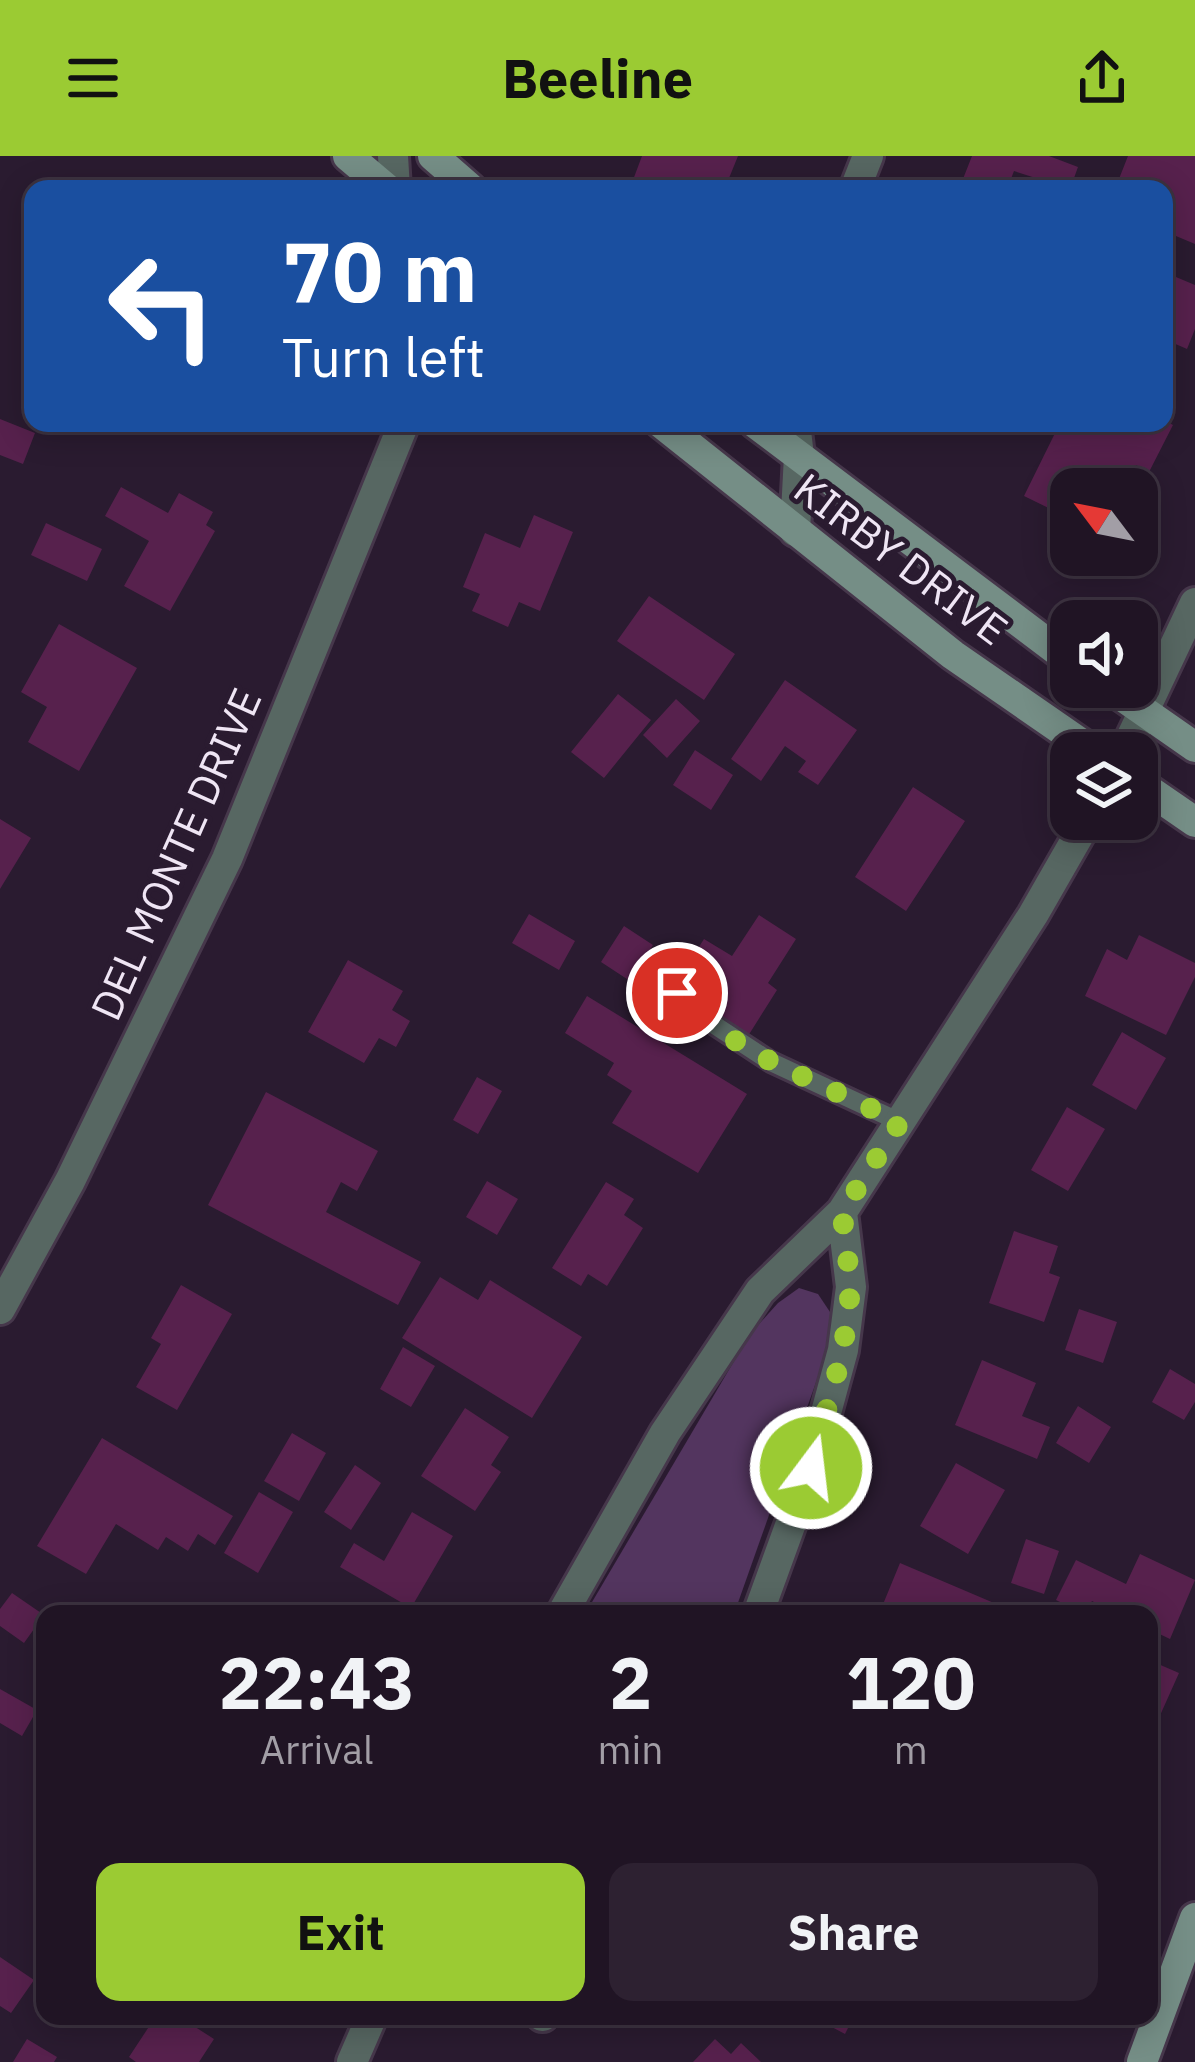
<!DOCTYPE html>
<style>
body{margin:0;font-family:"IBM Plex Sans",sans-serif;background:#2d2131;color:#f1f3f6;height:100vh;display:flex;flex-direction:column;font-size:45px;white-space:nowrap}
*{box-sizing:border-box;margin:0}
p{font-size:39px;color:#a29ea6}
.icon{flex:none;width:66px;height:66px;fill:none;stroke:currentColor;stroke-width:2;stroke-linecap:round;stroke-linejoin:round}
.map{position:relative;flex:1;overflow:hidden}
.drawer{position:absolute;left:36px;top:1449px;width:1122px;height:420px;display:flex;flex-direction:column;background:#201424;border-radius:24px;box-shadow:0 6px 30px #0003,0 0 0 3px #3d3341}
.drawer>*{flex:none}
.banner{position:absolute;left:24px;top:24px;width:1149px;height:252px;border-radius:24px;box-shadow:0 6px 30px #0003,0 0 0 3px #3d3341;background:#1a4fa0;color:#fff;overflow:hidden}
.needle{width:78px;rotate:302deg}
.fabs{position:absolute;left:1050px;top:312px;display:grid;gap:24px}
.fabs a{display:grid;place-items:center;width:108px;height:108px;border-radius:24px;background:#201424;box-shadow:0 6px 30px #0003,0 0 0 3px #3d3341;font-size:60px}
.pin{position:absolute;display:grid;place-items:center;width:102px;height:102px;color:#fff;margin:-51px;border:6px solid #fff;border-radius:50%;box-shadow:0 3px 12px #0007}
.me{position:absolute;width:132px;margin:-66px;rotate:15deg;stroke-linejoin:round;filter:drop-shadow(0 0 9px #0008)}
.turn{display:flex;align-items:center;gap:42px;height:252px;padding:0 60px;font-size:54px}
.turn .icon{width:156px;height:156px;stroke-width:2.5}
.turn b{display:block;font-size:84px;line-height:102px}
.eta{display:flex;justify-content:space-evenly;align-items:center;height:204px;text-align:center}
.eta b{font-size:72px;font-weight:800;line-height:84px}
.cta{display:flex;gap:24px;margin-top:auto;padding:24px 60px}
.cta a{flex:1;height:138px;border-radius:24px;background:#9bcb33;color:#111;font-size:48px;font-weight:800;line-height:138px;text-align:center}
.cta a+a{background:#2d2131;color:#f1f3f6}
header{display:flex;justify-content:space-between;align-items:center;height:156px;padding:0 60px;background:#9bcb33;color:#111;font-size:54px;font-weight:800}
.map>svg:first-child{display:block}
.green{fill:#53355f}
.building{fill:#57214d}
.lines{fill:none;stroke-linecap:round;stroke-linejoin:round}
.service-casing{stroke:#46374b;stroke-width:24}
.minor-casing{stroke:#46374b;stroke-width:36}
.secondary-casing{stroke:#46374b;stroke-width:36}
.service{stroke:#576762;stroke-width:18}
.minor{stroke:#576762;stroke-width:30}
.secondary{stroke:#758e86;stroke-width:30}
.route{stroke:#9bcb33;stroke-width:21;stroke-dasharray:0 37.8}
.labels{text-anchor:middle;stroke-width:10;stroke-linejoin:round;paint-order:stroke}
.street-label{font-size:42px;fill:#efe5f4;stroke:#2a1b30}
</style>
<header><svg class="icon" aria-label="menu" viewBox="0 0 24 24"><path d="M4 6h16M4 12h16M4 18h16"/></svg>Beeline<svg class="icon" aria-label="share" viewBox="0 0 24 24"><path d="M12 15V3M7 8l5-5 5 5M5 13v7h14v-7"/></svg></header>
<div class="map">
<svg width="1195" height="1906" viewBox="0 0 1195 1906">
<rect width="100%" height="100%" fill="#2a1b30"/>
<path class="green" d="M799,1132L818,1138L832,1159L825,1201L734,1458H585L750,1178L778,1147Z"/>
<path class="building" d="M642,0H738L725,32L699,21L694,33H655L633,24Z
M972,0H1049L1078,11L1070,33L1014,15L1007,33H959Z
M1128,0H1195V88L1164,75V33H1115Z
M1164,116L1195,129V173L1187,193L1164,183Z
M0,263L35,277L23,308L0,299Z
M1164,264L1173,269L1149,316L1136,309L1125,333H1071V363L1024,340L1060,267H1092L1106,274L1109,267Z
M121,331L168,357L179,337L213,356L206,369L215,375L170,455L124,430L149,385L105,360Z
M534,359L573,376L540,455L519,446L508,471L472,455L480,438L463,431L485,377L520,392Z
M46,367L102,393L87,425L31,399Z
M649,440L735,498L704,544L617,485Z
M59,468L137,512L79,615L28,586L47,551L21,536Z
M785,524L857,574L818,629L798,616L806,605L785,590L761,625L731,603Z
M618,538L651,564L604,622L571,596Z
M676,543L700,565L667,602L643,579Z
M695,594L733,619L711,654L673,629Z
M913,631L965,665L906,755L855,721Z
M0,663L31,682L0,733Z
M529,758L575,785L559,814L512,787Z
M759,759L796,783L768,827L777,834L748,880L696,847L704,836L680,820L704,783L732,800Z
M624,770L653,789L630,825L601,806Z
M1139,779L1195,807V821L1166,879L1085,840L1107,793L1127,804Z
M348,804L403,835L392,854L410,865L396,891L379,882L364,907L308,876Z
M587,840L747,938L698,1017L612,967L632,935L607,919L614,907L565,877Z
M1122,876L1166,902L1136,954L1092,929Z
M477,921L502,935L478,978L453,964Z
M266,936L378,995L357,1035L341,1026L326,1056L421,1106L398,1149L208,1049Z
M1067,951L1105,973L1068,1035L1031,1014Z
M487,1025L518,1043L497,1079L466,1061Z
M606,1026L634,1043L624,1059L643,1072L607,1130L588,1118L581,1130L552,1112Z
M1014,1075L1058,1090L1049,1117L1060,1121L1044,1166L989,1147Z
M440,1121L478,1144L490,1124L582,1181L532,1262L402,1182Z
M181,1129L232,1158L177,1254L136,1231L161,1188L151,1182Z
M1079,1153L1117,1166L1103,1207L1065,1194Z
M403,1191L435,1210L411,1251L380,1233Z
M982,1204L1036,1227L1022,1260L1050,1271L1037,1303L955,1269Z
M1170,1213L1195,1228V1246L1184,1264L1152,1246Z
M1078,1250L1111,1271L1089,1307L1056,1287Z
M465,1252L509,1281L491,1309L501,1316L475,1355L421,1320Z
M292,1277L326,1297L299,1345L264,1325Z
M102,1282L233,1360L215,1389L198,1378L188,1395L166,1381L158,1394L116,1368L86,1418L37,1390Z
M956,1307L1005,1334L968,1398L920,1370Z
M355,1309L381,1327L351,1374L324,1356Z
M259,1336L293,1356L258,1417L224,1397Z
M412,1356L453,1380L411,1452L340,1411L354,1387L384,1405Z
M1026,1383L1059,1395L1044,1438L1011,1427Z
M1140,1398L1195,1424L1170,1483L1149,1473V1458H1118L1092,1445L1084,1458L1056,1444L1076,1404L1126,1428Z
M900,1407L994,1447L989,1458H879Z
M12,1437L44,1459L24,1487L0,1470V1453Z
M1149,1504L1179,1517L1149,1584Z
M0,1533L37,1554L22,1580L0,1567Z
M0,1801L34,1824L11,1857L0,1850Z
M156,1860H178L214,1883L199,1906H136L129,1901Z
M811,1860H854L845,1878Z
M27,1883L57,1901L54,1906H13Z
M715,1883L731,1898L741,1887L761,1906H693Z"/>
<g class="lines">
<defs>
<path id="service" d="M678,837L716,870L771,906L900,966"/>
<path id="minor" d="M393,0L395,33
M855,33L868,0
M795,375L799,300L795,267
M1124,597L1195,447
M0,1153L70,1025L227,703L404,267
M562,1458L665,1277L760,1135L842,1056L1033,759L1088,663
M758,1458L811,1312L843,1194L851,1131L842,1056
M542,1860H543
M352,1906L372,1860"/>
<path id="secondary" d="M348,0L387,33
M433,0L471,33
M661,267L953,499L1095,597
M755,267L1071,505
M1109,531L1195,591
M1137,626L1195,666
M1142,1906L1195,1762"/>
</defs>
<use href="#service" class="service-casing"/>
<use href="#minor" class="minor-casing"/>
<use href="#secondary" class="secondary-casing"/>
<use href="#service" class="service"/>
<use href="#minor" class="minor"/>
<use href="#secondary" class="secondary"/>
</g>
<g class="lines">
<path class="route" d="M677,837L737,886L772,906L900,966L842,1056L851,1131L843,1194L811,1312"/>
</g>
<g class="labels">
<g class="street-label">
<text transform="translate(901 403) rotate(37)" y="15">KIRBY DRIVE</text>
<text transform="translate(176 698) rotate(-66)" y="15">DEL MONTE DRIVE</text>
</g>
</g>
</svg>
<div class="fabs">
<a><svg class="needle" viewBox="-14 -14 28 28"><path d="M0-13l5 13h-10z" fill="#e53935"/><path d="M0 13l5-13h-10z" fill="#a29ea6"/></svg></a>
<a><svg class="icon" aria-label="sound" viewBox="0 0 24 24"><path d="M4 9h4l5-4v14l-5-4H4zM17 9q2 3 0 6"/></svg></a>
<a><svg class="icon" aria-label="layers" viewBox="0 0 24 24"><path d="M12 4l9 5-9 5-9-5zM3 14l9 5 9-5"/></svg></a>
</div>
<div class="pin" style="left:677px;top:837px;background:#d93025"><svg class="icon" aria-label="arrive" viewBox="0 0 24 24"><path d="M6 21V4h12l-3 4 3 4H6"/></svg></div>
<svg class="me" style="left:811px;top:1312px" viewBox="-20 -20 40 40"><circle r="17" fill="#9bcb33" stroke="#fff" stroke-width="3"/><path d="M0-11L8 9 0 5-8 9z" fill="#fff"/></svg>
<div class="banner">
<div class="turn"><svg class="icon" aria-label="left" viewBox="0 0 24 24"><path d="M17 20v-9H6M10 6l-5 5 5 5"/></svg><div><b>70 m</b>Turn left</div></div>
</div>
<section class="drawer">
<div class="eta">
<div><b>22:43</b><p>Arrival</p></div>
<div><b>2</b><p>min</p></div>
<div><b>120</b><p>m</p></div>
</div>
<div class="cta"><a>Exit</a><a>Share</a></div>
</section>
</div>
